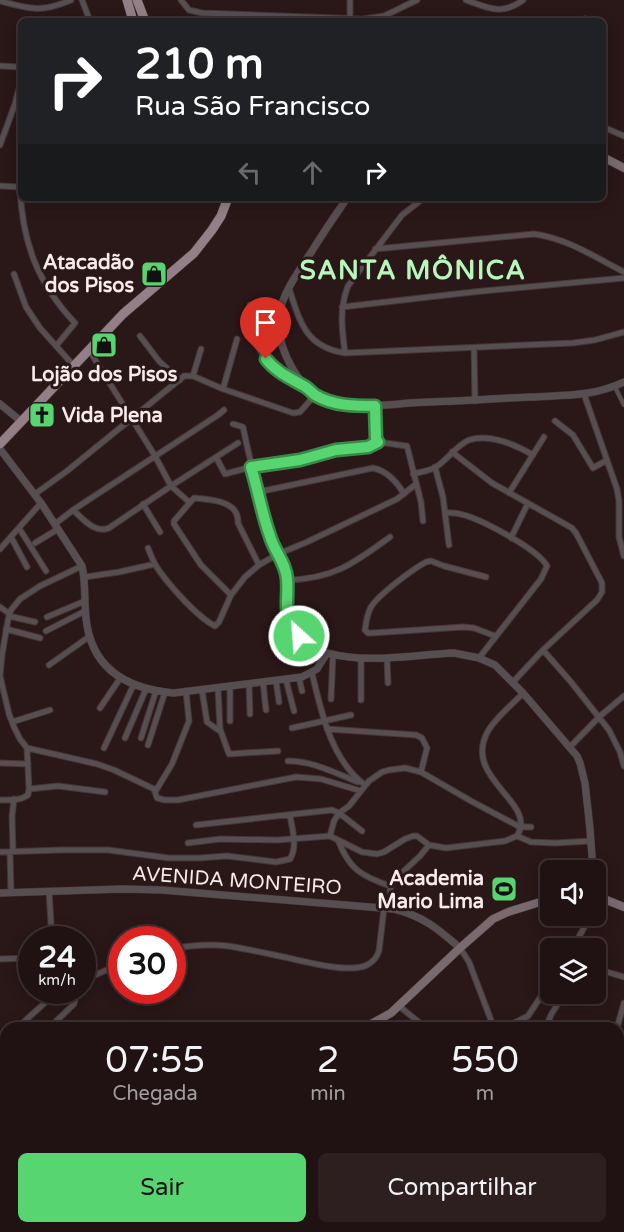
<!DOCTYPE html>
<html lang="pt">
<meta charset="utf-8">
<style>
body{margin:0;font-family:"Varela Round",sans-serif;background:#2d1f20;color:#f1f3f6;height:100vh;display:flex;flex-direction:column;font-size:22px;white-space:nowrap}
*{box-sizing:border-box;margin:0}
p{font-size:20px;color:#a29d9f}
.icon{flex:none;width:33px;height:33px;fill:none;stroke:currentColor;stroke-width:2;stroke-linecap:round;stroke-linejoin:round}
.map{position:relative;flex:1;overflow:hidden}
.drawer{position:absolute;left:0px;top:1022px;width:624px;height:212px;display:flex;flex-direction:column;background:#201112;border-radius:18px 18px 0 0;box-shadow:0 3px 15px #0003,0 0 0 2px #3d3132}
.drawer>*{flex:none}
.hud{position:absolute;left:18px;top:18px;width:588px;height:183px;border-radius:9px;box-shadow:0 3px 15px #0003,0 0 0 2px #3d3132;background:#202124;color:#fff;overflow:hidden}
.tools{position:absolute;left:540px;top:860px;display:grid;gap:12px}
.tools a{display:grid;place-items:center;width:66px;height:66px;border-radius:9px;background:#201112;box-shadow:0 3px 15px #0003,0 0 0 2px #3d3132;font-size:30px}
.speed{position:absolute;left:18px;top:926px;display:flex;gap:12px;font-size:30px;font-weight:700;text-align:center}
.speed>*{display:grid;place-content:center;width:78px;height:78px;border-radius:50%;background:#201112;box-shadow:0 3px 15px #0003,0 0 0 2px #3d3132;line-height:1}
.speed small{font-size:15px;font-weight:400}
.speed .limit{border:9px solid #d22;background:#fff;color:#111}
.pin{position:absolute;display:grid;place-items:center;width:51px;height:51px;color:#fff;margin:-62px -26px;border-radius:50% 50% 50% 0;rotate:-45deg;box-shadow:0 0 6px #0007}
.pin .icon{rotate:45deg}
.me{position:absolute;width:66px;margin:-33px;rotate:334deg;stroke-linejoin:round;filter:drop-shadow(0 0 4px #0008)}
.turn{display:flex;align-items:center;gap:21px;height:126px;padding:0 18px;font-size:27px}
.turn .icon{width:78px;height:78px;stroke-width:2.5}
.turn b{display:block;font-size:42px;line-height:51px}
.lanes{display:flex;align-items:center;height:57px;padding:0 18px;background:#0003;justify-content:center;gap:30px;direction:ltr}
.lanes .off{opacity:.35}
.eta{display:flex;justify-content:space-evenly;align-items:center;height:102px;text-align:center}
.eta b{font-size:36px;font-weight:600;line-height:42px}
.action{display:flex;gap:12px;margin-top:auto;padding:12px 18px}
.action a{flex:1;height:69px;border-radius:9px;background:#57d570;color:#111;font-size:24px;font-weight:600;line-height:69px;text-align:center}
.action a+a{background:#2d1f20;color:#f1f3f6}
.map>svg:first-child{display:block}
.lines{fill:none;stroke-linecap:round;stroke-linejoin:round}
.pedestrian-casing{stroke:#473536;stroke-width:5}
.minor-casing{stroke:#473536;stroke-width:7}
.tertiary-casing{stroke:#473536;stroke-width:8}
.secondary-casing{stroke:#473536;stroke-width:9}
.primary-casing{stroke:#473536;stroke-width:10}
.pedestrian{stroke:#574e52;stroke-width:4}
.minor{stroke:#574e52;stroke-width:5}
.tertiary{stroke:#574e52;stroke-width:7}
.secondary{stroke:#796a70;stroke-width:8}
.primary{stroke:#927f87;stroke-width:9}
.route-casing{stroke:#398a49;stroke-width:15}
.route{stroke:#57d570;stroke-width:10}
.labels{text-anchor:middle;stroke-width:6;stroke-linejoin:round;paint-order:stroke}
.poi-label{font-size:20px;font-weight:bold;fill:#f9ebeb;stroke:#2a1718;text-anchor:end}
.street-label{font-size:20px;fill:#f9ebeb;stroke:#2a1718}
.district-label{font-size:26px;font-weight:bold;letter-spacing:1.5px;fill:#b7f7be;stroke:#2a1718}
</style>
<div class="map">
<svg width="624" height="1232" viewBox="0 0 624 1232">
<rect width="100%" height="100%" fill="#2a1718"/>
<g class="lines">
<defs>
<path id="pedestrian" d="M615,387L624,405"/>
<path id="minor" d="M82,0L90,21
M181,0L189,10L202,13L363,19L384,16L417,0
M466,0C488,8 502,16 523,0
M0,1C30,9 41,13 71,0
M350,19V0
M581,21L585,19
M0,66L21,67
M603,127L624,136
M0,145L15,104L21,81
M0,186L21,187
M20,187C22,241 37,283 75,323L56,346
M375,249L534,234C566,238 595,257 624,272
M14,274L26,307L40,328L74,366
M289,288C300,323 306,347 345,353L573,343L595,340L624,332
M250,305C246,347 270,368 304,386
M342,307L473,292L624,278
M140,336L159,361L180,380
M474,348L475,401
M89,350L155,456L171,486L189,502
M345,353C342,330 339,309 348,286L402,215L424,198
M193,376L201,349
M223,389L237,339
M584,394L617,489L619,501V537L624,556
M375,406L376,439L378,442
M555,421L573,435L593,468L607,460
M233,424L243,427C248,452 254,475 260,499C264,511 265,523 269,534C273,548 283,559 286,572C290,589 282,610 291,626C297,639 315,646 327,653
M378,442L407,446L421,502L423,521
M452,452L492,483L572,528L576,533L602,583V592L597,600L543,650L513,682
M216,457L225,474L251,467L300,460L336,450L367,447L378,442
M435,467L443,497L449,545
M413,474C421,472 429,471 436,467C447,460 458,444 469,440C489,433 516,445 533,455
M258,492L373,468C387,471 397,482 404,494
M509,493L544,437
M35,494L67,471L184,376H193L223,389L293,413L300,412L315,395
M143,504L160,532
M73,510C83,519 95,534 109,528L171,486L238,443
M445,513C452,512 457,513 464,515C482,520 538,549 547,566L541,579L479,658
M55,524L73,510L218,415L224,410
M19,528L46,571
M11,537L27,567
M511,538L528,503
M35,543L58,529
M148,548C150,554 153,560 156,566C167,583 197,617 215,626L219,622L231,595L245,577L259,565L278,554L307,542L397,499L416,484
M0,549L41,503
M85,577L119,572L155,564
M486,577L444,566L431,561L426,562C413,569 378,595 371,607C367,614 366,622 365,630L368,633H372L463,627L474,628L495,636
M287,580C334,579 354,563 390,537
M231,595L201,565L174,524V521L194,498C211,500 239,500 238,523L259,565
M0,607L10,614
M9,616L35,622
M47,617L85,601
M6,629L40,638
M46,631L85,611
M543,650L571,682L609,730L620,752L624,766
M387,658L388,683
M361,659V700
M49,665L90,636
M312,673C321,711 331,760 365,785
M299,678L302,691
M286,680L294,711
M276,681L279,702
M263,682L266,710
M249,684L250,714
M230,686V721
M218,688L220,729L229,754L278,751
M202,690L207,722L221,732
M331,699L333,654
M100,708L121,677
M12,722L50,710
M292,728L351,715
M327,729L416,735L422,738L427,748L421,772
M125,738L146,689
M141,738L156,691
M148,745L165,692
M570,747L599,717L624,696
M27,748L97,764L114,770L154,789L157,798L165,800H178L296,777L321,779L361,791
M104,748L134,684
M288,761C313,761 335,773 358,782
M0,763L28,764
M29,789L27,748L20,739L14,727L9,714L0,676L2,655L8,620L11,610L20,599L40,586L82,566
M155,792L172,764L189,721L186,691
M0,800C9,800 20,801 28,795L29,789L58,786L105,792
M196,825L332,810L339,813L362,831
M330,836L334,821L339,813L349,806L369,781L382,772L389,770L405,768L421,772L471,801L520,827H531
M517,836C539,802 461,779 488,731C496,717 512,705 523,693
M517,836L531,842L555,843L591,841
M338,840C349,869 361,876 390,886
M188,843L220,839L277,840L330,836L362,852L377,854L384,852L405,839L413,836H417L429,845L446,848L505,841L517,836
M0,852L61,850H108L169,858H199L227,856L276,862L290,859C298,847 292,829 290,815
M10,852L11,892
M13,852L12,816L14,799
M49,891L52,939
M394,909L390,891L392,882L420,856L429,845
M460,948L469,962L494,1028
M573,948L588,920
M172,949C192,945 209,944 228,946C247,949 265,953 284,957C303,961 349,974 367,965C373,962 377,957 379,951L384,908
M0,959L32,958
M596,966L607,972L624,977
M82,981L122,963
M399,1006L426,1028
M17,1028L48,1000L63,990
M49,1028L74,1004L77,990
M504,1028L528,1016L550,983
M545,1028L552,1013L565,993
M617,1028L624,1003
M0,1039L6,1034
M618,1079L624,1080
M0,1091L6,1092
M105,1227L127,1232
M289,1227L306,1232
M361,1227L366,1232
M579,1227L583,1232
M134,1232L135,1227
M422,1232L423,1227
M485,1232L489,1227
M563,1232L569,1227
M604,1232L610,1227
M617,1232L624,1219"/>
<path id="tertiary" d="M347,198C335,216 323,233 312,251C300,269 282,294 279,315C277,336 284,355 294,371C306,390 323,402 345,405C363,408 381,405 399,404C417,402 436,402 454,401C479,400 505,398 531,397C565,395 592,397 624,382
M0,404L22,422
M0,449L41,503L82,566C86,583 84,600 86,618C91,668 126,689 174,693L302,677L317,669L327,653C369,664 411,655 454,653L479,658L495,665L523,693L577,756L580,763L585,783L590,829L593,870
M0,893L122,889L162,890L394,909C423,916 438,929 460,948"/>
<path id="secondary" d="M603,157L624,168
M596,898L604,899L624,907
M192,1028L202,1026L272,1028
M342,1028L371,1024L391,1013L460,948L493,919L508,912L550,899
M2,1180L5,1185L4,1192"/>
<path id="primary" d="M127,0L133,21
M137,0L145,21
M0,444L123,314L194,253L212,230L221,216L228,198"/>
</defs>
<use href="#pedestrian" class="pedestrian-casing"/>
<use href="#minor" class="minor-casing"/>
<use href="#tertiary" class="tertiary-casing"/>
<use href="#secondary" class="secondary-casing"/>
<use href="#primary" class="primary-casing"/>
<use href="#pedestrian" class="pedestrian"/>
<use href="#minor" class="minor"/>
<use href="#tertiary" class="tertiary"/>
<use href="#secondary" class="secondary"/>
<use href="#primary" class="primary"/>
</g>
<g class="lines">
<defs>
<path id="route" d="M266,359C276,372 290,378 304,386C308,388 311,392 315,395C333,406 355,406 375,406L376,439L378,442L368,447L336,450L300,460L251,467C258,490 262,514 270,536C274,551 286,563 287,579C289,599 281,622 299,636"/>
</defs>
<use href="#route" class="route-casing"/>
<use href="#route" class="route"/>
</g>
<defs>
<symbol id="shop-square" viewBox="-11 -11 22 22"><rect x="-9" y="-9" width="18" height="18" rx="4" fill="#57d570" stroke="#2a1718"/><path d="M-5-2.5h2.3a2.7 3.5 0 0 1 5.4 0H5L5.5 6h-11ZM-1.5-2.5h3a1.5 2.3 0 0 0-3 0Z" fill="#111"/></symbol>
<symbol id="church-square" viewBox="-11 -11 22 22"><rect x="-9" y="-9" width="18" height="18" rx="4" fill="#57d570" stroke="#2a1718"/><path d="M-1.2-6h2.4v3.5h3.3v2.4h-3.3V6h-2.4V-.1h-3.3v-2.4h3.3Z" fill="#111"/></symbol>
<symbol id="stadium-square" viewBox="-11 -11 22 22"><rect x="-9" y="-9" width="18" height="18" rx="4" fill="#57d570" stroke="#2a1718"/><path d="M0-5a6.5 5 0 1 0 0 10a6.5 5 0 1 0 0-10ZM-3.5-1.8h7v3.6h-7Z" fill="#111"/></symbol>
</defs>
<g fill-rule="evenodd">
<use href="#shop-square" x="139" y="259" width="30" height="30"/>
<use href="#shop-square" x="89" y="330" width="30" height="30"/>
<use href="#church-square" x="27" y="400" width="30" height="30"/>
<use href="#stadium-square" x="489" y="874" width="30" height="30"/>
</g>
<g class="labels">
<g class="poi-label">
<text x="134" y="269">Atacadão<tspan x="134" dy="23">dos Pisos</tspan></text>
<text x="104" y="381" text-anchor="middle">Lojão dos Pisos</text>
<text x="62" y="422" text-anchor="start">Vida Plena</text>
<text x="484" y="885">Academia<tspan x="484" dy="23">Mario Lima</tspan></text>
</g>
<g class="street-label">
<text transform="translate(237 880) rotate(4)" y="7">AVENIDA MONTEIRO</text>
</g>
<g class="district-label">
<text x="413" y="279">SANTA MÔNICA</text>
</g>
</g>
</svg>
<div class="tools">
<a><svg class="icon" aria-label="sound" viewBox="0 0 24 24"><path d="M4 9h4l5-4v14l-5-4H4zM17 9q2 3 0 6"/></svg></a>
<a><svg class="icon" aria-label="layers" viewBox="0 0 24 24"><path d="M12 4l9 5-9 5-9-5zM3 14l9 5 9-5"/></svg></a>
</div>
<div class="speed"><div>24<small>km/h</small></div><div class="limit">30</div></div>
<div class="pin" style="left:266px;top:359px;background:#d93025"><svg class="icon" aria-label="arrive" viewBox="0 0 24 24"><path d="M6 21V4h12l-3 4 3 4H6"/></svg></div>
<svg class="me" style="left:299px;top:636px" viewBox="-20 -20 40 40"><circle r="17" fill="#57d570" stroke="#fff" stroke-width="3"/><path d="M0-11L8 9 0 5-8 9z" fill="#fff"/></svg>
<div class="hud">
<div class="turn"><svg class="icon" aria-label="right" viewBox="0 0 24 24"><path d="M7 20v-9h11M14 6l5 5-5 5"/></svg><div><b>210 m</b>Rua São Francisco</div></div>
<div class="lanes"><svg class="icon off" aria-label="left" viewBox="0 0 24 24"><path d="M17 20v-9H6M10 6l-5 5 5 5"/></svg><svg class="icon off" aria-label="ahead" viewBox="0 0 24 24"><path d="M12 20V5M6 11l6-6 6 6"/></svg><svg class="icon" aria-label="right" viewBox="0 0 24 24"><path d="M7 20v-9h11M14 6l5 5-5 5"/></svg></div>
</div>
<section class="drawer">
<div class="eta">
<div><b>07:55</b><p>Chegada</p></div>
<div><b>2</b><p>min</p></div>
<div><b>550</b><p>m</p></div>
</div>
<div class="action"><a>Sair</a><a>Compartilhar</a></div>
</section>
</div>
